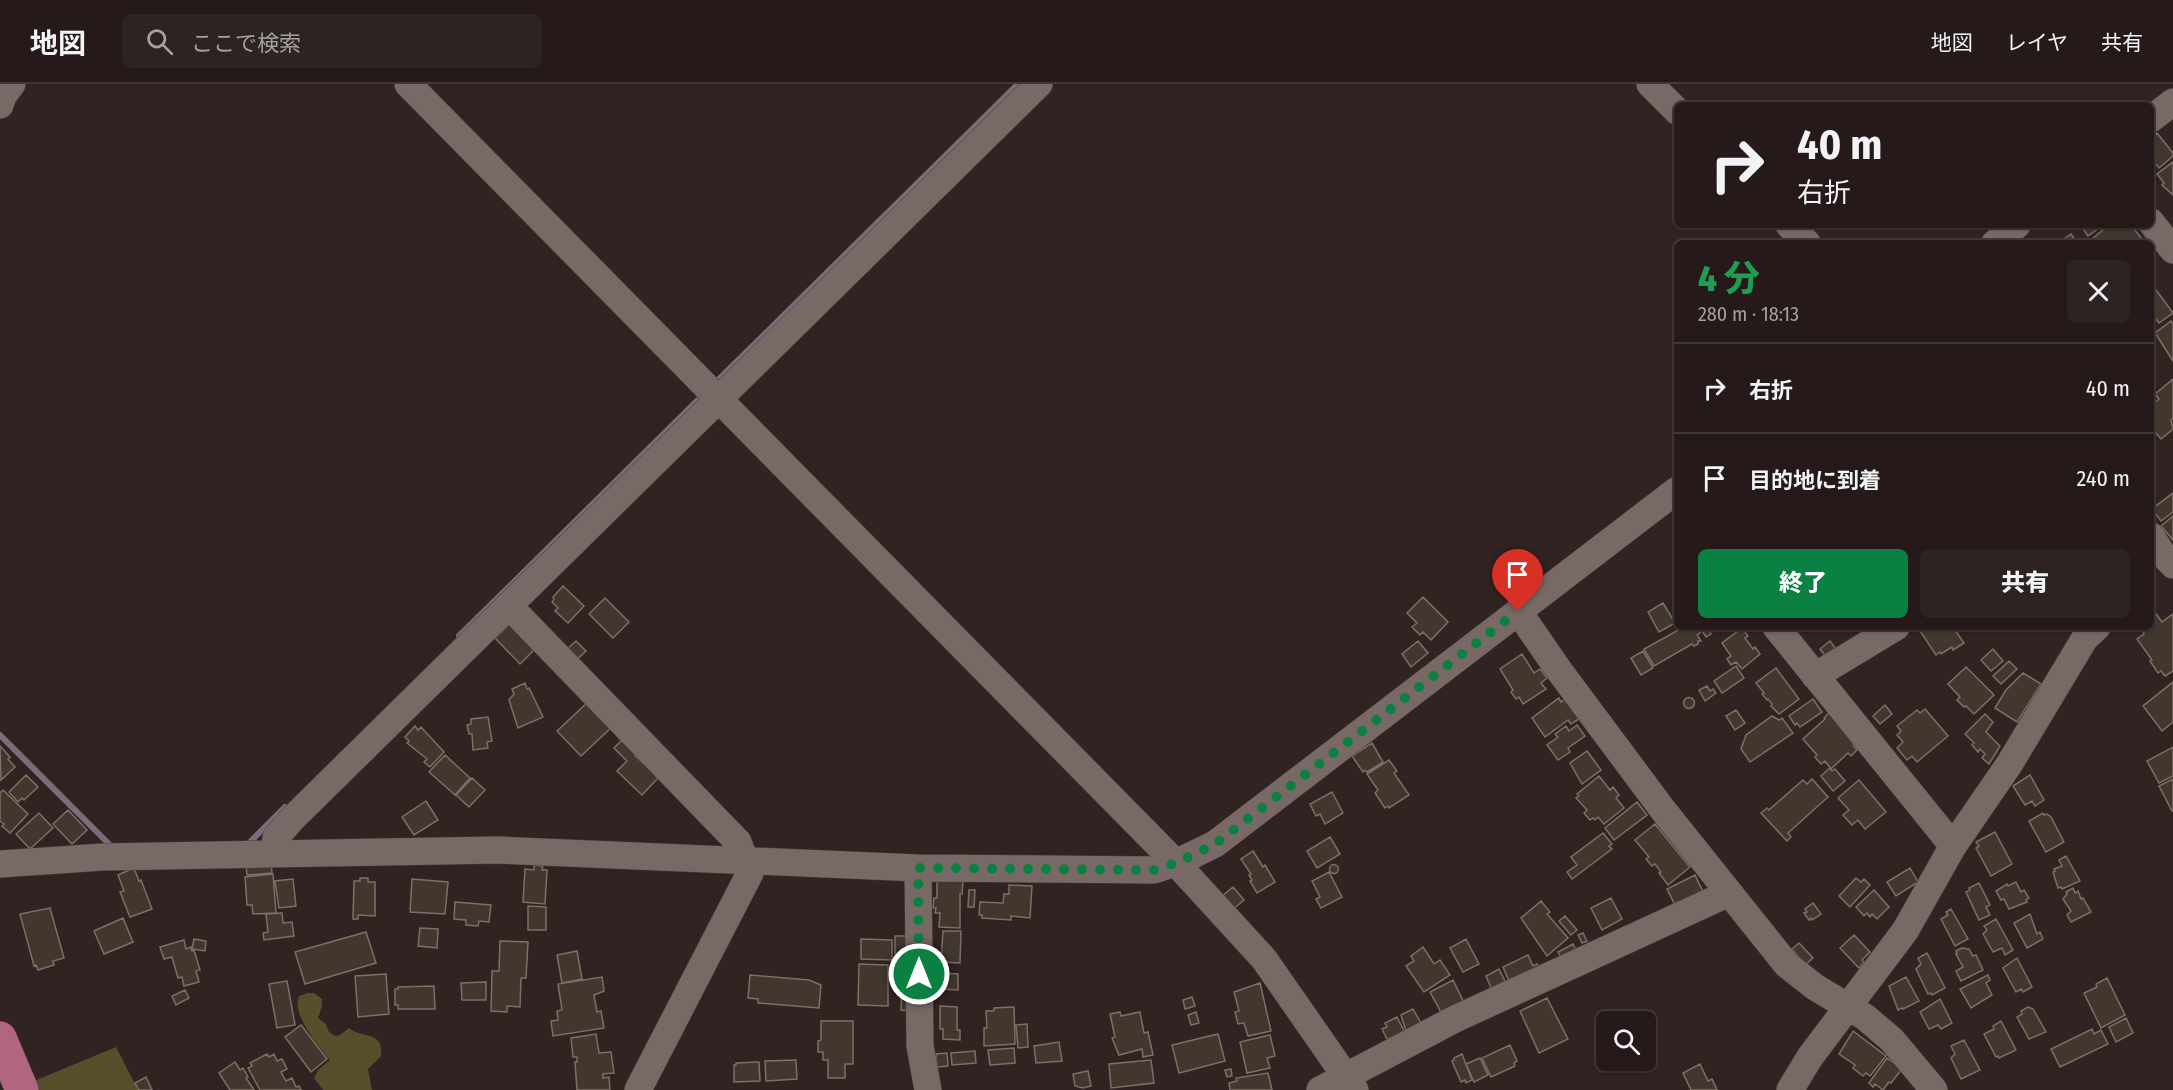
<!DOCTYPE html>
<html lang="ja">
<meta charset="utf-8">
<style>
body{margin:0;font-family:"Fira Sans Condensed","Noto Sans JP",sans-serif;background:#2d2322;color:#f1f3f6;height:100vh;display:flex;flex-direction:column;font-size:22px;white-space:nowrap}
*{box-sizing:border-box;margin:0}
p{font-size:20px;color:#a3a1a2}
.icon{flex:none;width:33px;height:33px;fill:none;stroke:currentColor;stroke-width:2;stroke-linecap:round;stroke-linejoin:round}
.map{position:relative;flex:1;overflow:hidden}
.details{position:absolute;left:1674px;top:156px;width:480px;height:390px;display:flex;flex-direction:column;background:#251a19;border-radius:9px;box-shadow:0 2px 4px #0004,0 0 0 2px #423838}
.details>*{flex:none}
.top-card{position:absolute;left:1674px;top:18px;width:480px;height:126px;border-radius:9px;box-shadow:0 2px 4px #0004,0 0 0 2px #423838;background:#251a19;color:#f1f3f6;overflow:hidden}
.tools{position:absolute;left:1596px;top:927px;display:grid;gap:12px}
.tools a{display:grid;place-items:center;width:60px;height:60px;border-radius:9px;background:#251a19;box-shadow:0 2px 4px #0004,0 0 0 2px #423838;font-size:30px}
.pin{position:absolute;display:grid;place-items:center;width:51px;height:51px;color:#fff;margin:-62px -26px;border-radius:50% 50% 50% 0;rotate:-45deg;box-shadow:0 0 6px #0007}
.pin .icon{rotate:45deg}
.me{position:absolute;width:66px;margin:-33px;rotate:0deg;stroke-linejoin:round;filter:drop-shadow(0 0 4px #0008)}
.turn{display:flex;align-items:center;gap:21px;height:126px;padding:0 24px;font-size:27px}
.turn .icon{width:78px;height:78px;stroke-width:2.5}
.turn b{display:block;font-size:42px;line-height:51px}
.round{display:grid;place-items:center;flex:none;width:63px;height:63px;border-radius:9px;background:#2d2322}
.headline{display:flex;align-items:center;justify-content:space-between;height:102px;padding:0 24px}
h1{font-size:36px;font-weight:800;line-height:45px;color:#1e9e55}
.cta{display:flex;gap:12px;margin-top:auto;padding:12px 24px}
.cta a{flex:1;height:69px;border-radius:9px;background:#0b8043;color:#fff;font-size:24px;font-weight:800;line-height:69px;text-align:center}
.cta a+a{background:#2d2322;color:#f1f3f6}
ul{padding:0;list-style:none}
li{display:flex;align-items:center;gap:18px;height:90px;padding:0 24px;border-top:2px solid #423838}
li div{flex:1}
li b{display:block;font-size:22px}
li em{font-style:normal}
header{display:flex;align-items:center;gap:36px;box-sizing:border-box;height:84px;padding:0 30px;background:#251a19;border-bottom:2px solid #423838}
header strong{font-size:28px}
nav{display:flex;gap:33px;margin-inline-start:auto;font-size:21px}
.search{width:420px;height:54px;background:#2d2322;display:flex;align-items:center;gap:15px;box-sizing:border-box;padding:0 21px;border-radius:9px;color:#a3a1a2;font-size:22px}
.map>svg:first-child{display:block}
.green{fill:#574e2c}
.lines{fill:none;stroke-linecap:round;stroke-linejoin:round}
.stream{stroke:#7d6a7b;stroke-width:6}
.building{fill:#42372e;stroke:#7c7066;stroke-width:1.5}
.minor-casing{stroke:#4a3e3c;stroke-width:28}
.major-casing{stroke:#4a3e3c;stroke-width:34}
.minor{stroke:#796966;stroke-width:27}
.major{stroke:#b16581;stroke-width:33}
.route{stroke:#0b8043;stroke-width:10;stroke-dasharray:0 18}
</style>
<header>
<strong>地図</strong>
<div class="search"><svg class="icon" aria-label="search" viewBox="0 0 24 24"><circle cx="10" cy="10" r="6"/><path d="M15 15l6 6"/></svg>ここで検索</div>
<nav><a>地図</a><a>レイヤ</a><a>共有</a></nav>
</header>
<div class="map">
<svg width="2173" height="1006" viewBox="0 0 2173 1006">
<rect width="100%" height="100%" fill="#312321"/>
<path class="green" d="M308,909H314L322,915V922L318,934L326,940L329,948L335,952L340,951L349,944C362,955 384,946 381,972L368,985L372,1006H323L314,994L318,986L330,976C319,962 291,931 299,912Z
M116,963L138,1006H38L34,997Z"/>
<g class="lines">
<path class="stream" d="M713,301L1018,0
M459,552L704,310
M0,651L113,764
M245,763L285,723"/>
</g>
<path class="building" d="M2157,49L2173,69V72L2159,84L2151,74V54Z
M2173,78V111L2162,101L2164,99L2157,90Z
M2080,141H2103L2088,152Z
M2109,141H2131L2145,159H2095L2092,155Z
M2071,150L2077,159H2058Z
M2151,199L2173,229L2159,239L2151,228Z
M2171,237L2173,240V277L2155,249Z
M2173,295V334L2171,336L2173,345L2161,355L2151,343V322L2159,315L2155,310Z
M2173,409V428L2161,437L2152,425Z
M2173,432V456L2161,442Z
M563,502L584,522L568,539L555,527L558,524L552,518L554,515L553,513Z
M1423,513L1448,538L1431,556L1423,548L1420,551L1412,543L1417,539L1407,529Z
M605,514L629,538L613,554L589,530Z
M1663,519L1675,539L1659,548L1648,528Z
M2151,523L2162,538L2173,530V587L2165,592L2161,587L2158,589L2150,577L2152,576L2137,555L2144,550L2143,547L2147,544L2146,543H2151Z
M513,537L537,563L520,580L495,554Z
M1684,543H1697L1700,549L1697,551L1701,557H1698V560L1694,562L1692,560L1654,582L1644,565Z
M1704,543H1708L1711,550L1706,553L1701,545Z
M1922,543H1953L1964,559L1953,566L1952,563L1941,570L1940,568L1936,571L1920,547L1923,545Z
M1742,544L1748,552L1745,554L1753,565L1755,563L1760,570L1742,585L1736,578L1731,581L1727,575L1731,572L1722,559Z
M576,557L586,567L575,577L565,567Z
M1418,557L1428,569L1411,583L1402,570Z
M1830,557L1838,568L1828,575L1820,565Z
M1993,565L2003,577L1991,587L1981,576Z
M1643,567L1653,584L1641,591L1631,574Z
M1522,570L1534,589L1540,585L1547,594L1541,599L1546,605L1523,620L1519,613L1516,615L1511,608L1513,606L1500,585Z
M2009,577L2017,585L2001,600L1993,592Z
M1736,582L1744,594L1722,609L1714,597Z
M1966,583L1994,611L1974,630L1966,622L1964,623L1957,616L1960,613L1948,600Z
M1776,584L1799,615L1779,630L1771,622L1772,620L1768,615L1767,616L1762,610L1764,609L1756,599Z
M2023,589L2041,600L2017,638L1995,624L2006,606Z
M2173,598V638L2162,647L2143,622Z
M525,599L527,605L529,604L543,633L518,644L509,616L514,610L512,605Z
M1707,602L1710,607L1713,605L1716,609L1705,617L1699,606Z
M1683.5 619a5.5 5.5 0 1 1 11 0a5.5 5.5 0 1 1-11 0Z
M1559,614L1561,618L1565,615L1579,635L1571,640L1568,636L1545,653L1532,634Z
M1813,615L1822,628L1800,643L1797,639L1795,641L1789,632Z
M590,616L614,641L581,672L557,647Z
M1885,621L1892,630L1880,640L1873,632Z
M1925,625L1948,652L1917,678L1912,672L1907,676L1897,664L1903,658L1897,651L1901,647L1897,642L1917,626L1920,629Z
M1736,626L1745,639L1735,646L1726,632Z
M1829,629L1858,657L1853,661L1857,666L1851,672L1848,669L1831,685L1825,677L1821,680L1815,673L1817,671L1803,655L1825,635L1824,634Z
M1985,630L1993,638L1986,648L2000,662L1989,680L1982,674L1985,670L1980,665L1978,668L1972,661L1974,659L1965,650Z
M1772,632L1779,636L1782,634L1793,649L1750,678L1741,665L1746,651Z
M488,633L492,657L487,658L488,664L473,666L472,650H469L467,641L471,640V635Z
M1577,641L1585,652L1568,664L1570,668L1558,676L1547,661L1558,653L1555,650L1566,642L1569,647Z
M415,642L418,646L421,643L444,668L430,683L424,678L427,675L407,659L409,657L405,653Z
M625,653L640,667L635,672L644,680L647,677L658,694L642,711L617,687L627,677L614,664Z
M1372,659L1383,678L1367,688L1365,686L1363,688L1352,672Z
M0,662L10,673L8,675L15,683L1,696Z
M2173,663V692L2159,699L2147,677Z
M1587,667L1601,686L1582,700L1570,679Z
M445,671L470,694L455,711L429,688Z
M1389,676L1397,687L1394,689L1409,711L1389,724L1388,722L1385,724L1375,709L1378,706L1367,690Z
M1830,684L1832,687L1835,685L1845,697L1833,707L1821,692Z
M26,691L38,703L24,716L22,714L18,718L9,708Z
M2030,691L2044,716L2035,722L2032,717L2025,721L2013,702Z
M1599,692L1610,706L1613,703L1619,711L1616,714L1624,724L1604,740L1598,733L1595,736L1593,734L1590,736L1584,729L1587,726L1576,714L1579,712L1577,710Z
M472,694L485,706L469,723L456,711Z
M1812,695L1828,713L1788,749L1791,753L1787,757L1761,729L1767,724L1769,726L1803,696L1807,700Z
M2173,695V727H2172L2159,702Z
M1859,696L1886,728L1865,745L1858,736L1852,741L1843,731L1849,726L1838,714Z
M3,706L28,730L10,749L2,742L4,740L0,737V709Z
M1332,708L1343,729L1325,740L1320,730L1316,732L1310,720Z
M426,717L438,736L414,751L402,733Z
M1637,718L1647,731L1614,756L1605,744Z
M68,726L87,746L72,760L53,740Z
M39,729L53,744L30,765L16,750Z
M2043,729L2044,731L2047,730L2051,733L2064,758L2046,768L2029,737Z
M1655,740L1690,783L1668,801L1659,789L1661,788L1655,780L1652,782L1646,775L1649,773L1635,756Z
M1995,748L2012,780L1991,792L1976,764L1979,762L1976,758Z
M1603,749L1612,760L1609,762L1612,765L1572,795L1567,788L1577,781L1571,773Z
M1330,753L1340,770L1317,784L1307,767Z
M1253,767L1263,783L1265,781L1275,798L1257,809L1250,797L1252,796L1249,791L1251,790L1241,775Z
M2066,772L2080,797L2062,805L2061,803L2058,804L2053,788L2055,787L2054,785L2062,782L2059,776Z
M271,779L272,789L247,791L246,781Z
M1329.5 785a4.5 4.5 0 1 1 9 0a4.5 4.5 0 1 1-9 0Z
M534,781L543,782L542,786H547L545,820L523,818L525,785L534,786Z
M134,784L139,797L141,796L152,825L130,833L120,808L124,807L118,791Z
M1910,784L1918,798L1896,812L1887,798Z
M1329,788L1342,813L1321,824L1316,815L1320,813L1312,797Z
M273,790L276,829L253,830L252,821H247L245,793Z
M1695,791L1704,810L1676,823L1667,805Z
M360,794H368V798H375V832L358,831V835H353L354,797H360Z
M1856,794L1861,798L1864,795L1870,801L1850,823L1839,812Z
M293,795L296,822L279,824L275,797Z
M412,795L448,798L445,830L410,828Z
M937,796L963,797L962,810H960V844L939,843L940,829H935L936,824H933L934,814H937Z
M2016,798L2021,808L2024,806L2029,814L2026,816L2027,818L2009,825L2004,815L2001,816L1996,807L2007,800L2008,802Z
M1979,799L1990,821L1986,823L1990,831L1979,836L1966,808L1970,806L1969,804Z
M1009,801L1032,802L1030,834L1011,832V836L982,834V831H979L980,818L1003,819L1004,810H1009Z
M1233,803L1244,816L1232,826L1221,813Z
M2073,804L2075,809L2078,807L2081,815L2083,814L2091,828L2071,838L2067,831L2071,827L2063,815L2067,810L2066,808Z
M969,806H975L974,823H968Z
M1874,806L1889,823L1877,835L1872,830L1870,833L1867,829L1864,832L1856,823Z
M1611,814L1622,835L1602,846L1591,824Z
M1541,817L1550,828L1547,830L1568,854L1547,872L1521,834Z
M455,818L491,821L489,838L479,837L478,842L466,841V836L454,835Z
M1813,819L1821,830L1812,836L1811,834L1809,836L1804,829L1807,828L1805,825Z
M528,822L546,823V846H528Z
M50,824L64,874L53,877L54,881L38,886L36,881L34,882L20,830Z
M1951,825L1968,855L1955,862L1941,835L1948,831L1946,828Z
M282,829L283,839L292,838L294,852L264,856L263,849L268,848L266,830Z
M2030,830L2037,850L2040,848L2043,855L2027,864L2014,839Z
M1565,832L1577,846L1571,851L1559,837Z
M123,834L133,858L104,870L94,847Z
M1996,835L2013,866L2005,871L2002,864L1993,868L1983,850L1987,846L1984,842Z
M420,844L438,845L437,864L418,862Z
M943,847H961L960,879L941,878Z
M366,848L376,879L305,900L295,868Z
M1583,849L1587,857L1582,859L1578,851Z
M1854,851L1870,868L1862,876L1864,878L1859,884L1840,864Z
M895,852H909V877H895Z
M194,855L206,857L205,867L192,865Z
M861,855L892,856V876L861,875Z
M1466,855L1479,880L1463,888L1450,864Z
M184,856L186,865L191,863L192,867L194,866L200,886L196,887L199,898L184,902L182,893L178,894L172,873L164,875L160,863Z
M500,857L528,858L526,894H521L520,923L507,922V928L491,927L492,887H499Z
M1799,859L1813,874L1805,881L1792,865Z
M1573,860L1579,872L1564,879L1558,868Z
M1423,863L1434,880L1440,876L1450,891L1424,908L1406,882L1414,877L1411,872Z
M1962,864L1969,865L1973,872L1976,871L1983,886L1961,897L1956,887L1963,883L1956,870H1957L1956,867Z
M577,867L582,895L562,899L557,871Z
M1927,869L1945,904L1932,911L1931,909L1928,910L1916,885L1921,880L1918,874Z
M1528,871L1533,882L1537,880L1540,886L1510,899L1503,883Z
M2017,874L2032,903L2023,908L2021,905L2016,908L2003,884Z
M859,880L888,881V922L858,921Z
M1499,885L1506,899L1492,906L1486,892Z
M942,889L958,890V906L942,905Z
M386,890L389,930L358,933L355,892Z
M750,891L809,896L821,901L819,924L758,919V915L748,914Z
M1988,891L1990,896L1986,899L1992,911L1971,924L1960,905Z
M602,893L604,907L594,911L597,928L601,927L604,944L553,952L551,937L558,936L557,927L562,926L558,900Z
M902,893H909V927L901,926Z
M1906,893L1919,917L1903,925L1902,924L1898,926L1889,902Z
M2107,894L2125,931L2101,944L2084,909L2097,903L2096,900Z
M1453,896L1464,919L1442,930L1430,908Z
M287,897L295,941L277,944L269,900Z
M486,898V916H462L461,899Z
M1260,899L1271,947L1248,952L1244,939L1238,940L1235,928L1239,927L1234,908Z
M434,902L435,925H398V921H395V905H398V903Z
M185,906L189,914L176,921L172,912Z
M1192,913L1195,922L1185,925L1183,916Z
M1547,914L1568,955L1539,969L1520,927Z
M1940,915L1952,939L1941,945L1938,941L1929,945L1920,928Z
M940,922L957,923V946H960V956L943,955V945H940Z
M1014,923L1015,960L984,962V944H987L986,927H994V924Z
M2028,923L2033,925L2046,948L2029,955L2017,933L2022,930L2021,927Z
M1413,925L1421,939L1406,947L1401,931Z
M1120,928L1121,932L1140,928L1144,949L1148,948L1153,971L1143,973L1142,965L1119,971L1112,954L1115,953L1110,930Z
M1196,928L1199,939L1191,941L1188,931Z
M1397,933L1405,949L1387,955L1382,945L1387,943L1385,939Z
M2126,934L2133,949L2116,958L2109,943Z
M821,937H853V980H845V994H828V976H823V968H818V957L821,956Z
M2001,937L2016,966L1999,974L1998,972L1996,973L1984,950L1994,945L1993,942Z
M1027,940L1028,963L1018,964L1016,941Z
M301,941L327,975L311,988L285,953Z
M2092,945L2094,950L2101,946L2108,960L2060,983L2051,965Z
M1853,947L1886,972L1870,992L1866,989L1863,992L1853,984L1855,981L1839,970Z
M596,950L599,969L611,968L614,989L603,990V994L609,993L610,1006H577L575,978H577V973H573L571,954Z
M1218,950L1225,977L1179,989L1172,961Z
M1270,951L1275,972L1267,974L1270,984L1247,989L1240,958Z
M1964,956L1980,986L1961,995L1951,974L1955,970L1951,962Z
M1059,958L1062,977L1036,979L1034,962Z
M1510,961L1517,977L1514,979L1515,982L1491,993L1482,974Z
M1014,964L1015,979L990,981L988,966Z
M975,967L976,979L952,981L951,969Z
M947,969L948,982L937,983L936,970Z
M267,970L269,973L274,970L277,977L282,975L287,985L281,988L286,997L292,994L296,1003L299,1002L301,1006H260L248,984L252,982L250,979Z
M1462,970L1472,996L1466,999L1465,996L1461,998L1452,977L1454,976V974Z
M1480,974L1488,991L1474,998L1466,980Z
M1887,974L1902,985L1891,999L1889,998L1883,1006L1875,1000L1873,1003L1869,999Z
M796,976L797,995L766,997L765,977Z
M1151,976L1154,999L1111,1004L1109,980Z
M235,978L240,986L243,984L248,993L246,994L254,1006H230L219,989Z
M759,978L760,997L734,998V981H736V979Z
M1700,980L1708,997L1712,995L1717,1006H1691L1683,989Z
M1231,985L1232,992L1227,993L1225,986Z
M1088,987L1091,1002L1083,1004L1075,1002L1073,990Z
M1268,989L1272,1006H1230L1229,999L1237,997L1236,994Z
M146,993L152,1006H139L135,999Z"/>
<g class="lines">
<defs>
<path id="minor" d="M408,0L1176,779L1264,875L1355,1006
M1650,0L1677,27
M0,21L3,12L12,0
M2151,35L2173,18
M2151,138L2173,166
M1789,141L1807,159
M1995,159L2017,141
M2151,452L2161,468L2173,481
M509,522L738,758L750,789L638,1006
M1518,527L1558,585L1663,726L1787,881L1815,903L1865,933L1892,956L1934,1006
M1776,543L1953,762
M1815,592L1896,543
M274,769L276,753L294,733L1039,0
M0,780L103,773L498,766L918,784L1154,786L1176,779L1215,760L1677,406
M918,784L920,962L928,1006
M1320,1006L1455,935L1729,809
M1790,1006L1810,973L1905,847L1953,762L2010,679L2085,554L2097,543"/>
<path id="major" d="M0,954L22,1006"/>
</defs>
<use href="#minor" class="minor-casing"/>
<use href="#major" class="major-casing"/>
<use href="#minor" class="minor"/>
<use href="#major" class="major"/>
</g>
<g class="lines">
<path class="route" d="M919,890L918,784L1154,786L1176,779L1215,760L1518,527"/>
</g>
</svg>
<div class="tools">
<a><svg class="icon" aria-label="search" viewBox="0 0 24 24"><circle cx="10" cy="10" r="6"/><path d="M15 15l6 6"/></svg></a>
</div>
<div class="pin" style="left:1518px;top:527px;background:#d93025"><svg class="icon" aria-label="arrive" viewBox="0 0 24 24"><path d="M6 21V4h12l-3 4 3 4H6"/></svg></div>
<svg class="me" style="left:919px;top:890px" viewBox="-20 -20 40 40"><circle r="17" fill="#0b8043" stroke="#fff" stroke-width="3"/><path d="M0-11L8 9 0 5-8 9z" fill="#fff"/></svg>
<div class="top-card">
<div class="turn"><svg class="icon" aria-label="right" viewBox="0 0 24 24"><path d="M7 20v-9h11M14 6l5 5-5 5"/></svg><div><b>40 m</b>右折</div></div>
</div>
<section class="details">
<div class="headline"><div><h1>4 分</h1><p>280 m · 18:13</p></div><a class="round"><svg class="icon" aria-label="close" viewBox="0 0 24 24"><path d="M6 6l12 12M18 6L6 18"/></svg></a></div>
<ul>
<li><svg class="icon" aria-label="right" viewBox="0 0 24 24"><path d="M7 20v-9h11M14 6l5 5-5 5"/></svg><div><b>右折</b></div><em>40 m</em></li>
<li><svg class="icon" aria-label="arrive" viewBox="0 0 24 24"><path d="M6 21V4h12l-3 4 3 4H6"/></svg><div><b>目的地に到着</b></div><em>240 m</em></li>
</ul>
<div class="cta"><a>終了</a><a>共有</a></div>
</section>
</div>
